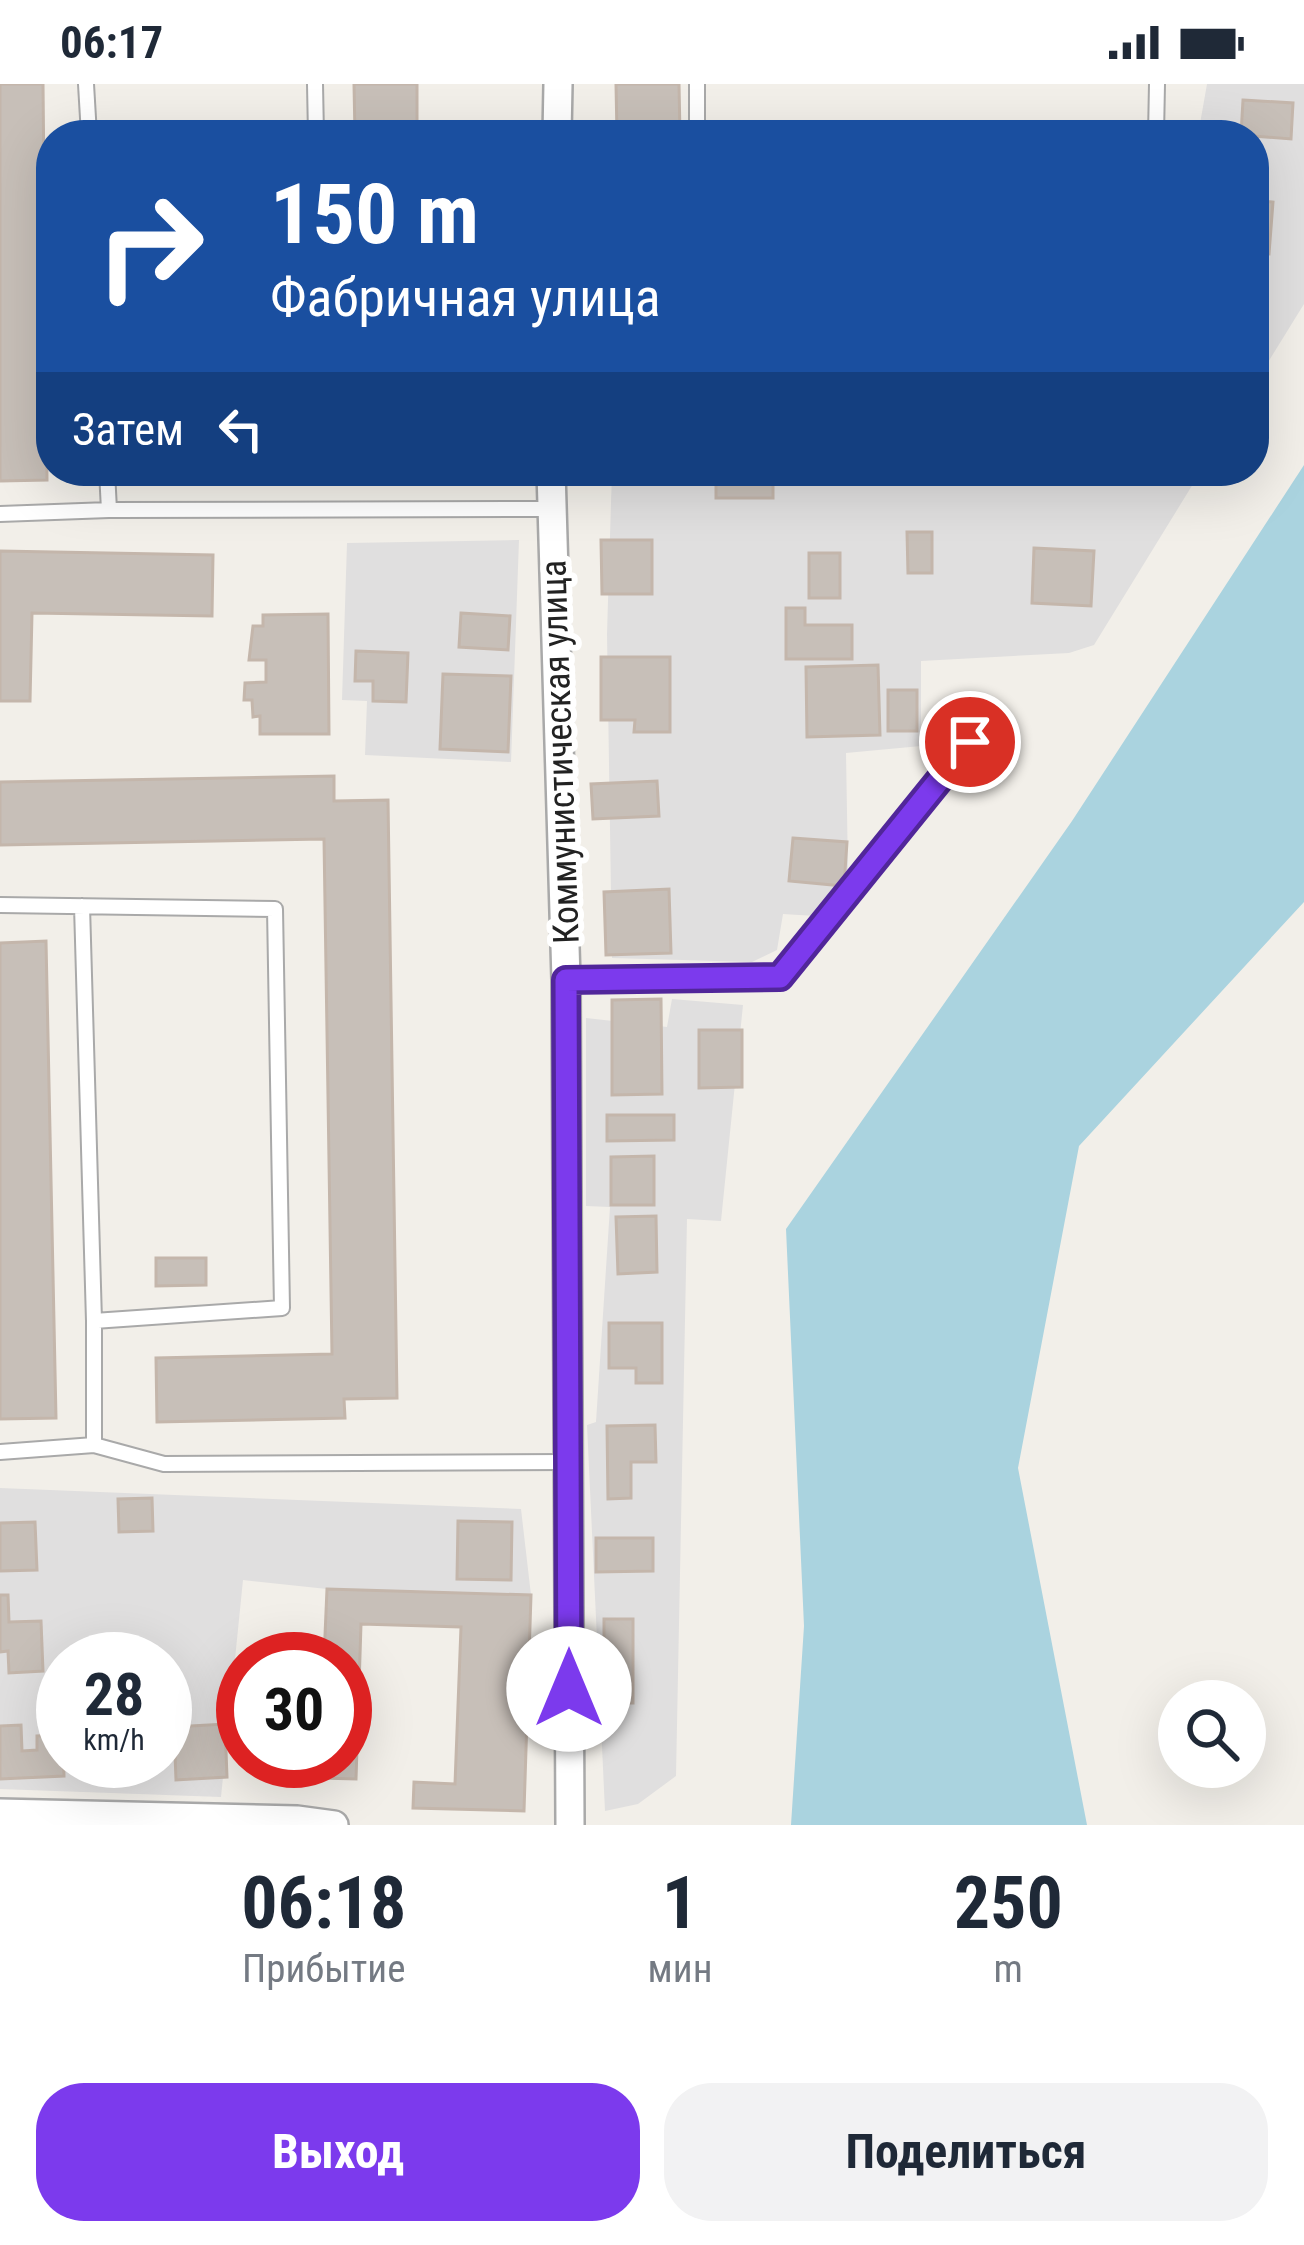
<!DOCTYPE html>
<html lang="ru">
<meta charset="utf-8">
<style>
body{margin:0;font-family:"Roboto Condensed",sans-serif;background:#f2f2f3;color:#1f2937;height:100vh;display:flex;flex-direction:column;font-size:45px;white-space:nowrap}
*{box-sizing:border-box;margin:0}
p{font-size:39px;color:#747a83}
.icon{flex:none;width:66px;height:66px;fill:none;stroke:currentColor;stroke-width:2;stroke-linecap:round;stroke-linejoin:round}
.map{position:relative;height:1741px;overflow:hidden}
.details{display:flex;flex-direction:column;background:#fff;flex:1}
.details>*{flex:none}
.guide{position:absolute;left:36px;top:36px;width:1233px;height:366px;border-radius:48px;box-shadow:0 12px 48px #0002;background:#1a4fa0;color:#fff;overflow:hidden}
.controls{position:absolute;left:1158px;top:1596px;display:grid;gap:24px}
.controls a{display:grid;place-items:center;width:108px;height:108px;border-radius:50%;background:#fff;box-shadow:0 12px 48px #0002;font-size:60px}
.speed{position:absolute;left:36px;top:1548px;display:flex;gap:24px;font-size:60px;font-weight:700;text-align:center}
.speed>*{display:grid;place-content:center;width:156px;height:156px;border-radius:50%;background:#fff;box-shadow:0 12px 48px #0002;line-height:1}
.speed small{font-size:30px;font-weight:400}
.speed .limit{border:18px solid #d22;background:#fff;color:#111}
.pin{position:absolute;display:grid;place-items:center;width:102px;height:102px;color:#fff;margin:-51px;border:6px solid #fff;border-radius:50%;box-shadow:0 3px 12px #0007}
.me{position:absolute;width:132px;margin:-66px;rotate:0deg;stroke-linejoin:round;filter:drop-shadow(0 0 9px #0008)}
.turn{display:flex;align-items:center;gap:42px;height:252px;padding:0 36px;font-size:54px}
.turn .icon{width:156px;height:156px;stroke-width:2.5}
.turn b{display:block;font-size:84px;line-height:102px}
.then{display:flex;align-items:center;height:114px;padding:0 36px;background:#0003;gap:24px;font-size:45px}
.eta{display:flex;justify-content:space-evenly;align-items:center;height:204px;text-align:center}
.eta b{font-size:72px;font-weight:700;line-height:84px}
.button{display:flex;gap:24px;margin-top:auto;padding:24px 36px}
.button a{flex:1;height:138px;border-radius:48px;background:#7c3aed;color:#fff;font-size:48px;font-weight:700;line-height:138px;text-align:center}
.button a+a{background:#f2f2f3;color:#1f2937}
.status{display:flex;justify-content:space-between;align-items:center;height:84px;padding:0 60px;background:#fff;direction:ltr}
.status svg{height:33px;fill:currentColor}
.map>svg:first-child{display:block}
.residential{fill:#e0dfdf;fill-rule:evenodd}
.water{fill:#aad3df}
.building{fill:#c7bfb8;stroke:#c4b6ab;stroke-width:3}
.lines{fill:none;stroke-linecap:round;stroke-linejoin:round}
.service-casing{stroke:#a9a9a9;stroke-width:18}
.minor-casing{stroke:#a9a9a9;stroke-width:32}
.service{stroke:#fff;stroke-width:14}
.minor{stroke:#fff;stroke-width:27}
.route-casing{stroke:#51269a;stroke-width:30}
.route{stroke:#7c3aed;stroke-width:21}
.labels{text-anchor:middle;stroke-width:12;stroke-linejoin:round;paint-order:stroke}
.street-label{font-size:36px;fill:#222;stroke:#fff}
</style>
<div class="status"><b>06:17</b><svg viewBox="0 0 49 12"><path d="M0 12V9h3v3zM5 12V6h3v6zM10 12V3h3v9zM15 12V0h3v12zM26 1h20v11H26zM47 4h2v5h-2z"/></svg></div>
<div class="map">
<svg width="1304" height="1741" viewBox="0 0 1304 1741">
<rect width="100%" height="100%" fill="#f2efe9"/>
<path class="residential" d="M1207,0H1304V220L1254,301V51H1198Z
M612,387H1201L1094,561L1069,569L921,577V662L846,669L848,787L816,832L783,830L777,866L752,878L612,874L607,550Z
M519,456L511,678L365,671L367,617L342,616L347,459Z
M672,915L743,921L721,1137L687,1135L676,1692L638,1720L605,1727L587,1341L596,1338L610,1123L586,1122V934L667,943Z
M0,1404L521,1425L531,1511L327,1505L243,1496L221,1713L0,1705ZM63,1575H165V1677H63Z"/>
<path class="water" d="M1304,381V818L1079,1062L1018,1384L1087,1741H791L804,1542L786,1145L1072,737Z"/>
<path class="building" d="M0,0H43L47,396L0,397Z
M354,0H417V51H355Z
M616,0H679L680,51H617Z
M1243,16L1293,19L1291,55L1241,51Z
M1254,116L1273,118L1269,170L1254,169Z
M174,387H363V393L174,395Z
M716,387H773V414H716Z
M907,448H932V489H908Z
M601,456H652V510H602Z
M1034,464L1094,467L1091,522L1032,519Z
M0,467L213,471L212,532L32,529L30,617H0Z
M809,469H840V514H809Z
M786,524H805V541H852V575H786Z
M461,529L510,532L508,566L459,563Z
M328,530L329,650H260V632L253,633L252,616H244L245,599L266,598V576H249L253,542H263V531Z
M356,567L408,569L406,618L373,617V597H355Z
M601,573H670V648H634L635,636H601Z
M878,581L880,651L807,653L806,583Z
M443,590L511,592L508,668L440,665Z
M888,606H917V647H888Z
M334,692V717L388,716L397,1314L344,1315L345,1334L157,1338L156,1274L332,1270L324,755L0,761V698Z
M657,697L659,732L593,735L591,700Z
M793,754L847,758L844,802L789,797Z
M669,805L671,869L606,871L604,808Z
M46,857L56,1334L0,1335V859Z
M661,915L662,1010L612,1011V916Z
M699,946H742V1003L699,1004Z
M607,1031H674V1056L607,1057Z
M654,1072V1121H611V1073Z
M656,1132L657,1188L618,1190L616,1133Z
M156,1174H206V1201L156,1202Z
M609,1239H662V1299H636V1284H609Z
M655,1341L656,1378H631V1414L608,1415L607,1342Z
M152,1414L153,1447L119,1448L118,1415Z
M458,1437L512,1438L511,1496L457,1495Z
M35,1438L37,1486L0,1487V1439Z
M596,1454H653V1487L596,1488Z
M327,1505L531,1511L524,1727L413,1724L414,1698L455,1700L461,1543L361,1540L356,1695L320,1694L321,1677H345V1575H324Z
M0,1511H8L9,1538L41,1537L43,1587L9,1589L8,1567L0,1568Z
M604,1535H633V1619H604Z
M225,1640L227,1693L176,1696L174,1643Z
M21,1641L22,1667L37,1666V1652L63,1651L64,1692L0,1695V1642Z"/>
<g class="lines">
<defs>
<path id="service" d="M86,0L89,51
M315,0L316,51
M697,0V51
M1156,51L1157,0
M109,426L550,425
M0,430L109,426L107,387
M0,821L275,825L282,1224L94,1237V1361L0,1368
M82,822L94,1237
M566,896L780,893L970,658
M94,1361L164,1380L568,1378"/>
<path id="minor" d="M557,51L558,0
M551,387L566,896L570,1741
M0,1729L297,1736L334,1741"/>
</defs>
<use href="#service" class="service-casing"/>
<use href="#minor" class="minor-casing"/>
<use href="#service" class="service"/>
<use href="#minor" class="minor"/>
</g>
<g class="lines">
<defs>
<path id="route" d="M569,1605L566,896L780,893L970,658"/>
</defs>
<use href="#route" class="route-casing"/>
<use href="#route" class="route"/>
</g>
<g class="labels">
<g class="street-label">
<text transform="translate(559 668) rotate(-92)" y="13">Коммунистическая улица</text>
</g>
</g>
</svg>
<div class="controls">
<a><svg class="icon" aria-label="search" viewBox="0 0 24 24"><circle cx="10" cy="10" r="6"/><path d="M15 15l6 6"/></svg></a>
</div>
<div class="speed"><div>28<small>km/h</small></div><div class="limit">30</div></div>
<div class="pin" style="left:970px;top:658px;background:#d93025"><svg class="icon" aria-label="arrive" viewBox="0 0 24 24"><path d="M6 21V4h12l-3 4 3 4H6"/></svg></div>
<svg class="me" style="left:569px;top:1605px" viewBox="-20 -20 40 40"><circle r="19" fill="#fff"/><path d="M0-13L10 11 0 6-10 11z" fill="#7c3aed"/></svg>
<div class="guide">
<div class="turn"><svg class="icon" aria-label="right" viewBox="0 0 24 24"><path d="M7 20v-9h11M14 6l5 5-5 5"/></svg><div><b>150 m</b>Фабричная улица</div></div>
<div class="then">Затем<svg class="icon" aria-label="left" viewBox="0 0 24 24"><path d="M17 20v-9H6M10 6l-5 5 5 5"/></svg></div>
</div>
</div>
<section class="details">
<div class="eta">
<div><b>06:18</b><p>Прибытие</p></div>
<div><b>1</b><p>мин</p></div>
<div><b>250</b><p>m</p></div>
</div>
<div class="button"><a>Выход</a><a>Поделиться</a></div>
</section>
